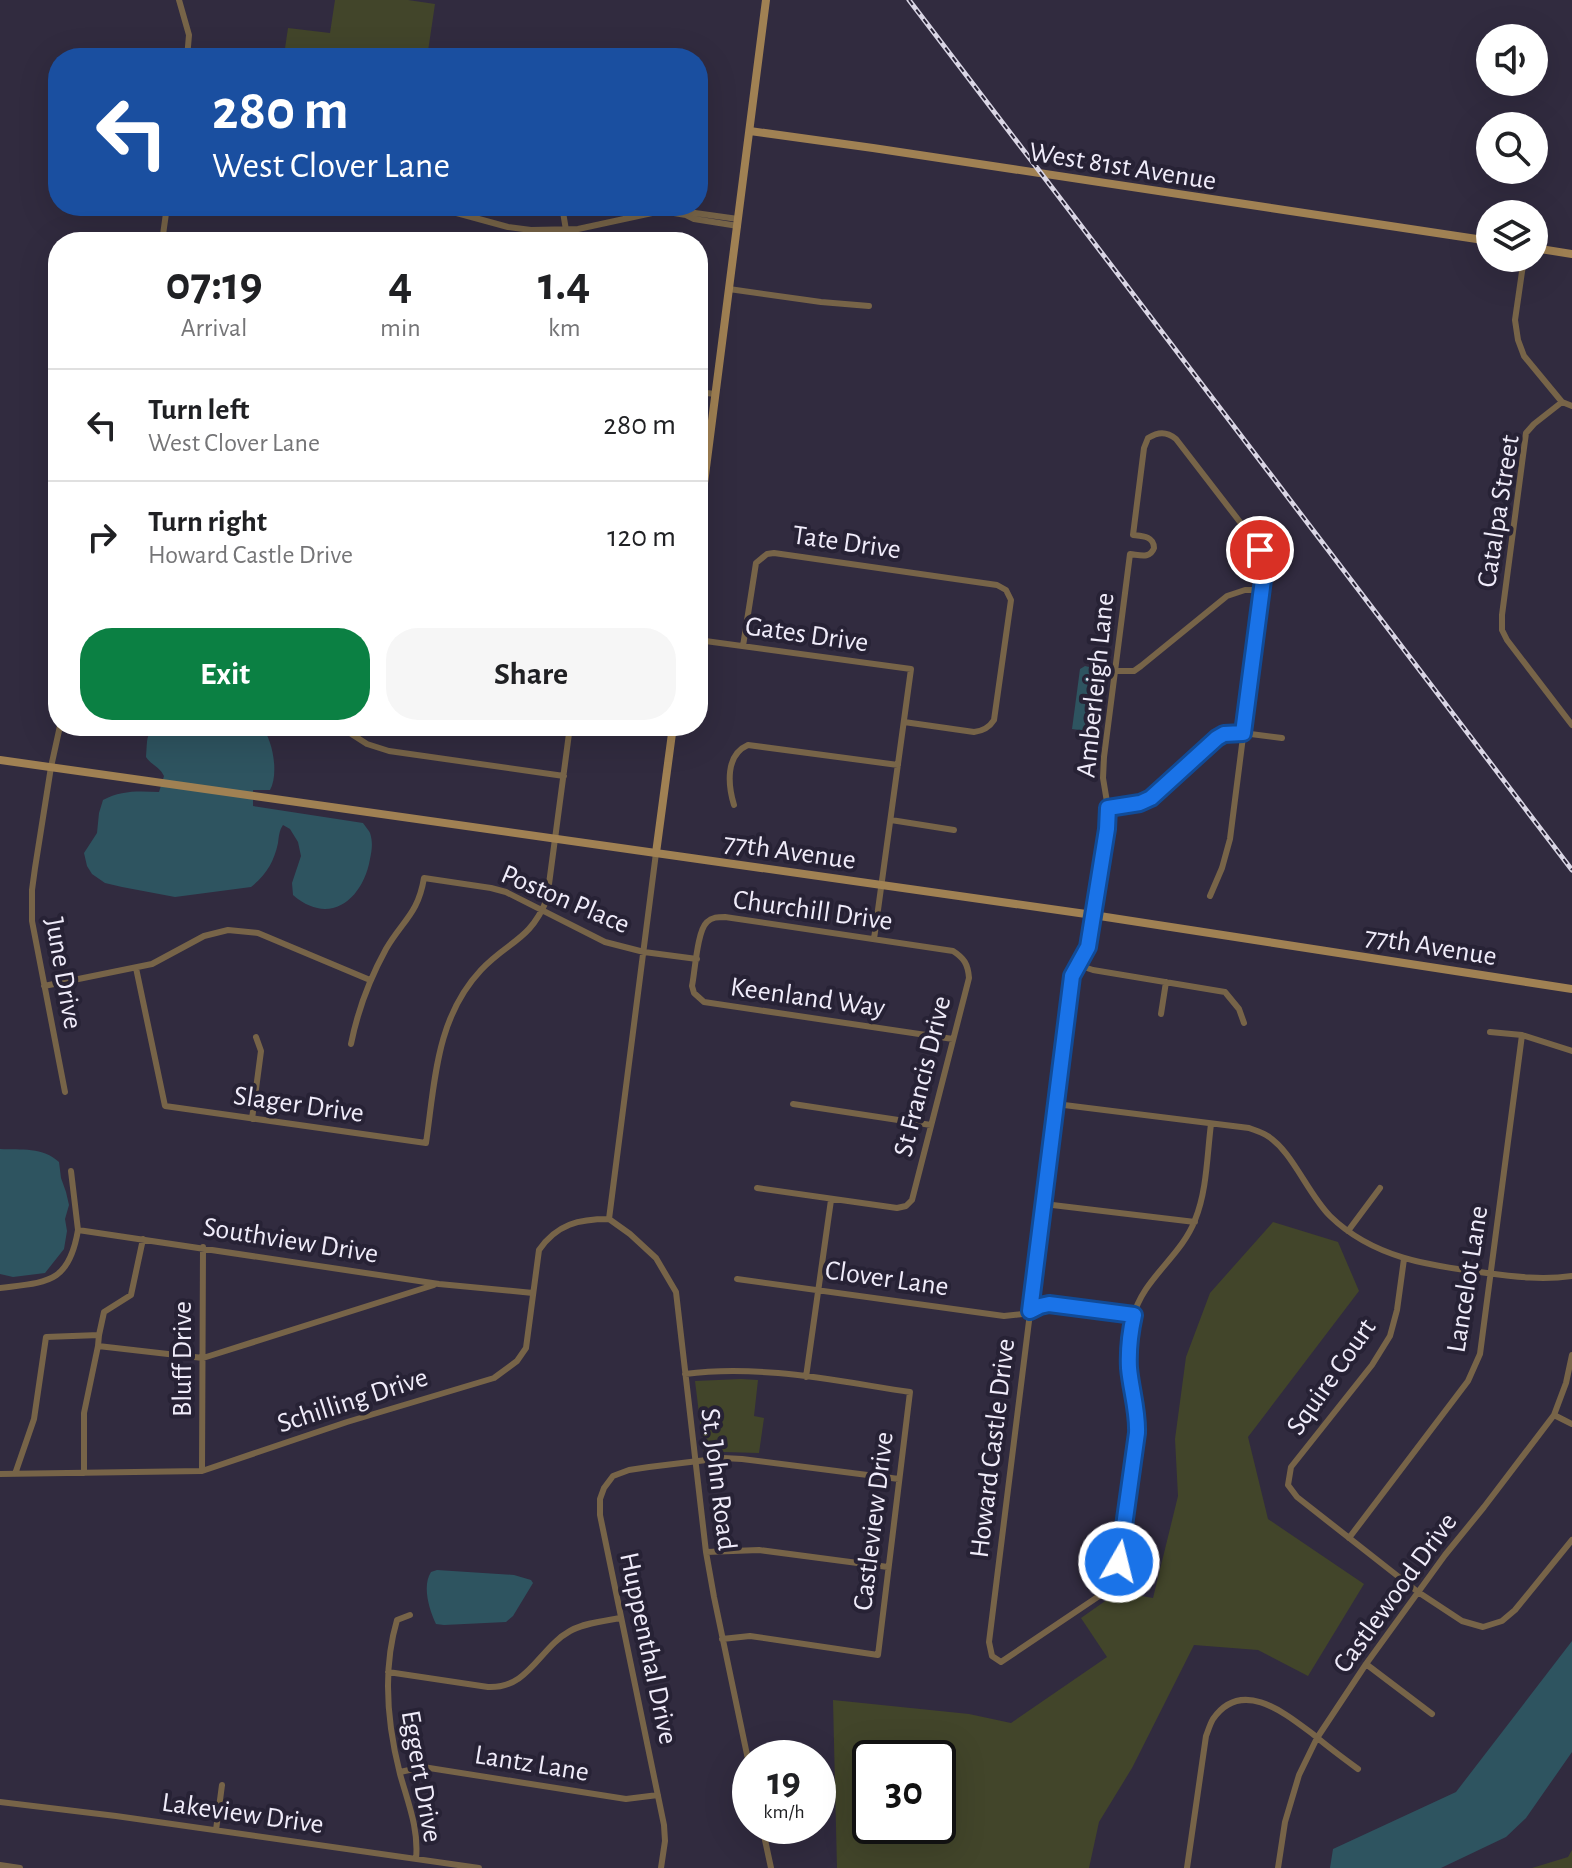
<!DOCTYPE html>
<style>
body{margin:0;font-family:"Alegreya Sans",sans-serif;background:#f6f6f6;color:#202124;height:100vh;display:flex;flex-direction:column;font-size:30px;white-space:nowrap}
*{box-sizing:border-box;margin:0}
p{font-size:26px;color:#757577}
.icon{flex:none;width:44px;height:44px;fill:none;stroke:currentColor;stroke-width:2;stroke-linecap:round;stroke-linejoin:round}
.map{position:relative;flex:1;overflow:hidden}
.details{position:absolute;left:48px;top:232px;width:660px;height:504px;display:flex;flex-direction:column;background:#fff;border-radius:32px;box-shadow:0 8px 32px #0002}
.details>*{flex:none}
.hud{position:absolute;left:48px;top:48px;width:660px;height:168px;border-radius:32px;box-shadow:0 8px 32px #0002;background:#1a4fa0;color:#fff;overflow:hidden}
.buttons{position:absolute;left:1476px;top:24px;display:grid;gap:16px}
.buttons a{display:grid;place-items:center;width:72px;height:72px;border-radius:50%;background:#fff;box-shadow:0 8px 32px #0002;font-size:40px}
.speed{position:absolute;left:732px;top:1740px;display:flex;gap:16px;font-size:40px;font-weight:700;text-align:center}
.speed>*{display:grid;place-content:center;width:104px;height:104px;border-radius:50%;background:#fff;box-shadow:0 8px 32px #0002;line-height:1}
.speed small{font-size:20px;font-weight:400}
.speed .limit{border:4px solid #111;border-radius:12px;background:#fff;color:#111}
.pin{position:absolute;display:grid;place-items:center;width:68px;height:68px;color:#fff;margin:-34px;border:4px solid #fff;border-radius:50%;box-shadow:0 2px 8px #0007}
.me{position:absolute;width:88px;margin:-44px;rotate:8deg;stroke-linejoin:round;filter:drop-shadow(0 0 6px #0008)}
.turn{display:flex;align-items:center;gap:28px;height:168px;padding:0 32px;font-size:36px}
.turn .icon{width:104px;height:104px;stroke-width:2.5}
.turn b{display:block;font-size:56px;line-height:68px}
.eta{display:flex;justify-content:space-evenly;align-items:center;height:136px;text-align:center}
.eta b{font-size:48px;font-weight:700;line-height:56px}
.primary-button{display:flex;gap:16px;margin-top:auto;padding:16px 32px}
.primary-button a{flex:1;height:92px;border-radius:32px;background:#0b8043;color:#fff;font-size:32px;font-weight:700;line-height:92px;text-align:center}
.primary-button a+a{background:#f6f6f6;color:#202124}
ul{padding:0;list-style:none}
li{display:flex;align-items:center;gap:24px;height:112px;padding:0 32px;border-top:2px solid #e0e0e0}
li div{flex:1}
li b{display:block;font-size:30px}
li em{font-style:normal}
.map>svg:first-child{display:block}
.green{fill:#42452a;fill-rule:evenodd}
.water{fill:#2e5460}
.lines{fill:none;stroke-linecap:round;stroke-linejoin:round}
.street{stroke:#776448;stroke-width:6}
.secondary{stroke:#a08153;stroke-width:8}
.rail-casing{stroke:#d9d5e4;stroke-width:5}
.rail{stroke:#272235;stroke-width:2;stroke-dasharray:6;stroke-linecap:butt}
.route-casing{stroke:#114b97;stroke-width:20}
.route{stroke:#1a73e8;stroke-width:14}
.labels{text-anchor:middle;stroke-width:8;stroke-linejoin:round;paint-order:stroke}
.street-label{font-size:28px;fill:#f0ecfa;stroke:#272235}
</style>
<div class="map">
<svg width="1572" height="1868" viewBox="0 0 1572 1868">
<rect width="100%" height="100%" fill="#312b3f"/>
<path class="green" d="M335,0H408L435,4L427,58H393L330,52L308,58L284,55L288,28L330,33Z
M1273,1222L1338,1242L1359,1291L1248,1437L1268,1519L1364,1584L1308,1676L1258,1650L1194,1645L1132,1768L1099,1822L1089,1868H837L833,1700L969,1714L1011,1723L1107,1657L1081,1618L1118,1592L1153,1598L1178,1496L1175,1439L1186,1357L1210,1293ZM938,1758V1826H870V1758Z
M741,1379L758,1380L754,1416L764,1418L759,1453L724,1452L704,1454L695,1381Z
M1572,1850V1868H1532L1568,1857Z"/>
<path class="water" d="M1085,666L1093,668L1097,671L1090,729L1087,731L1072,729L1080,669Z
M168,726L203,731L231,726H261C273,739 279,774 270,790H253V806L363,823C363,823 370,832 370,833C373,842 372,850 370,859C363,899 330,927 293,895L292,883L301,856L298,842L290,829L283,825C279,831 279,836 278,843C274,862 266,875 251,887L175,897L122,887L105,883L92,874L87,866L84,853L97,833L99,813L103,800C121,790 139,791 159,792L164,776C160,767 151,765 146,757C148,736 144,729 168,726Z
M0,1149C21,1150 43,1147 59,1162L61,1178L66,1192L69,1205L65,1219L67,1231L64,1249L45,1273L13,1277L0,1274Z
M437,1570L514,1575L531,1580L533,1583L513,1616L506,1622L444,1625L436,1624C429,1609 422,1586 431,1572Z
M1572,1641V1752L1526,1818L1506,1837L1441,1868H1330L1333,1849L1456,1792Z"/>
<g class="lines">
<path class="street" d="M179,0L189,35L187,58
M431,206L508,227L531,230L578,229L652,213L668,212L686,215L695,213L738,219
M562,206L566,230
M686,215L694,219L738,226
M162,242L167,206
M1524,258L1515,320L1518,340L1524,356L1562,402L1572,406
M729,289L821,302L869,306
M698,392L715,394
M1562,402L1534,424L1526,433L1502,615V630L1507,640L1572,725
M698,640L911,669L874,939
M743,646L756,563L767,554L774,553L997,585L1006,590L1011,600L994,720C989,728 983,731 974,732L904,722
M1116,671H1134L1141,666L1227,596L1245,590H1262
M60,726L51,767L35,868L32,890V921L65,1092
M339,726L367,744L389,751L564,776
M734,805C728,785 725,755 748,745L898,765
M1108,808L1140,803L1151,798L1224,734L1235,732L1282,738
M891,820L954,830
M1210,896L1222,868L1230,839L1264,572L1260,550L1250,535L1176,439C1166,431 1158,432 1148,438L1144,448L1133,535C1142,536 1154,536 1154,548C1150,559 1140,555 1130,554L1104,757L1103,778L1108,808L1107,829L1088,947L1072,976L989,1642L992,1656L1001,1662L1105,1592L1114,1579L1119,1562L1137,1433C1138,1413 1132,1393 1130,1373C1127,1355 1129,1336 1133,1318C1142,1279 1181,1257 1195,1220C1207,1191 1207,1155 1211,1124
M1078,965L1093,970L1225,992L1239,1009L1244,1023
M136,968L165,1106L426,1143C435,1081 436,1018 481,970C508,941 530,941 547,899L570,726
M44,986L152,964L204,936L228,930L258,933L370,980
M1161,1014L1166,982
M1490,1032L1522,1035L1572,1051
M351,1044C358,1009 369,980 386,949C403,920 418,914 424,878L491,888L506,892L605,942L644,952L697,959
M793,1104L931,1125
M1056,1104L1249,1128C1254,1130 1261,1132 1266,1135C1292,1150 1307,1193 1330,1216C1373,1258 1430,1266 1487,1273C1516,1277 1543,1280 1572,1276
M252,1119L261,1051L256,1037
M71,1171L78,1230
M757,1188L897,1208L906,1206L912,1200L969,978C968,964 964,958 953,951L725,917C718,917 712,917 707,922C697,931 695,972 692,986L694,993L704,1002L953,1039
M1044,1204L1195,1222
M609,1219L630,1234L656,1258L676,1292L706,1552L714,1597L750,1769
M609,1219L656,853
M1348,1231L1380,1188
M1404,1259L1397,1310L1390,1336L1372,1365L1291,1467L1288,1485L1297,1497L1418,1592L1462,1621L1483,1627L1502,1621L1515,1610L1572,1540
M737,1279L1004,1316L1023,1314L1040,1306L1049,1304L1134,1315
M0,1288C47,1282 69,1284 78,1230L439,1284L533,1293
M99,1335L104,1312L131,1295L143,1239
M685,1374C760,1364 836,1381 910,1392L878,1655L750,1636L722,1639
M806,1377L831,1200
M1554,1415L1572,1424
M202,1471L203,1247
M84,1473V1413L98,1346
M0,1474L202,1471L347,1422L494,1378L517,1361L526,1348L539,1250C557,1224 579,1219 609,1219
M15,1474L34,1419L46,1337L99,1335L98,1346L203,1358L434,1285
M1349,1538L1468,1381L1480,1354L1522,1035
M706,1552L759,1550L888,1567
M410,1615L397,1620C382,1671 387,1723 400,1774C408,1803 419,1829 416,1859
M1366,1664L1432,1714
M388,1672L488,1687C529,1689 539,1648 570,1631C584,1623 604,1621 620,1618
M400,1772L423,1767L626,1799L658,1795
M0,1802L116,1816L479,1868
M762,1826L771,1868
M216,1830L222,1785
M0,1865L20,1868
M661,1868L665,1841L664,1825L600,1515V1499L604,1488L613,1476L629,1470L649,1467L723,1458L742,1459L899,1479
M1187,1868L1206,1736C1208,1731 1210,1724 1213,1719C1242,1677 1286,1714 1314,1735C1328,1747 1343,1758 1358,1769
M1278,1868L1285,1822L1299,1775L1317,1738L1366,1664L1445,1555L1484,1507L1554,1415L1566,1383L1572,1355"/>
<path class="secondary" d="M750,131L873,148L1490,241
M1534,248L1572,254
M698,530L766,0
M0,760L1093,915L1572,989
M656,853L673,726"/>
<defs>
<path id="rail" d="M909,0L1572,870"/>
</defs>
<use href="#rail" class="rail-casing"/>
<use href="#rail" class="rail"/>
</g>
<g class="lines">
<defs>
<path id="route" d="M1119,1562L1137,1433C1138,1411 1131,1390 1129,1368C1128,1349 1130,1333 1134,1315L1049,1304L1040,1306L1030,1311L1072,976L1088,947L1107,829L1108,808L1140,803L1151,798L1217,738L1224,734L1243,733L1264,572L1260,550"/>
</defs>
<use href="#route" class="route-casing"/>
<use href="#route" class="route"/>
</g>
<g class="labels">
<g class="street-label">
<text transform="translate(1123 165) rotate(9)" y="10">West 81st Avenue</text>
<text transform="translate(1497 511) rotate(-81)" y="10">Catalpa Street</text>
<text transform="translate(847 541) rotate(8)" y="10">Tate Drive</text>
<text transform="translate(807 633) rotate(8)" y="10">Gates Drive</text>
<text transform="translate(1094 685) rotate(-84)" y="10">Amberleigh Lane</text>
<text transform="translate(790 850) rotate(8)" y="10">77th Avenue</text>
<text transform="translate(566 898) rotate(23)" y="10">Poston Place</text>
<text transform="translate(813 909) rotate(8)" y="10">Churchill Drive</text>
<text transform="translate(1431 945) rotate(9)" y="10">77th Avenue</text>
<text transform="translate(65 973) rotate(80)" y="10">June Drive</text>
<text transform="translate(808 996) rotate(8)" y="10">Keenland Way</text>
<text transform="translate(921 1076) rotate(-76)" y="10">St Francis Drive</text>
<text transform="translate(299 1103) rotate(8)" y="10">Slager Drive</text>
<text transform="translate(291 1239) rotate(9)" y="10">Southview Drive</text>
<text transform="translate(887 1277) rotate(8)" y="10">Clover Lane</text>
<text transform="translate(1466 1279) rotate(-81)" y="10">Lancelot Lane</text>
<text transform="translate(181 1359) rotate(-90)" y="10">Bluff Drive</text>
<text transform="translate(1330 1376) rotate(-55)" y="10">Squire Court</text>
<text transform="translate(352 1399) rotate(-18)" y="10">Schilling Drive</text>
<text transform="translate(991 1448) rotate(-83)" y="10">Howard Castle Drive</text>
<text transform="translate(720 1479) rotate(83)" y="10">St. John Road</text>
<text transform="translate(872 1521) rotate(-83)" y="10">Castleview Drive</text>
<text transform="translate(1394 1592) rotate(-54)" y="10">Castlewood Drive</text>
<text transform="translate(650 1648) rotate(78)" y="10">Huppenthal Drive</text>
<text transform="translate(532 1762) rotate(9)" y="10">Lantz Lane</text>
<text transform="translate(423 1776) rotate(80)" y="10">Eggert Drive</text>
<text transform="translate(243 1812) rotate(8)" y="10">Lakeview Drive</text>
</g>
</g>
</svg>
<div class="buttons">
<a><svg class="icon" aria-label="sound" viewBox="0 0 24 24"><path d="M4 9h4l5-4v14l-5-4H4zM17 9q2 3 0 6"/></svg></a>
<a><svg class="icon" aria-label="search" viewBox="0 0 24 24"><circle cx="10" cy="10" r="6"/><path d="M15 15l6 6"/></svg></a>
<a><svg class="icon" aria-label="layers" viewBox="0 0 24 24"><path d="M12 4l9 5-9 5-9-5zM3 14l9 5 9-5"/></svg></a>
</div>
<div class="speed"><div>19<small>km/h</small></div><div class="limit">30</div></div>
<div class="pin" style="left:1260px;top:550px;background:#d93025"><svg class="icon" aria-label="arrive" viewBox="0 0 24 24"><path d="M6 21V4h12l-3 4 3 4H6"/></svg></div>
<svg class="me" style="left:1119px;top:1562px" viewBox="-20 -20 40 40"><circle r="17" fill="#1a73e8" stroke="#fff" stroke-width="3"/><path d="M0-11L8 9 0 5-8 9z" fill="#fff"/></svg>
<div class="hud">
<div class="turn"><svg class="icon" aria-label="left" viewBox="0 0 24 24"><path d="M17 20v-9H6M10 6l-5 5 5 5"/></svg><div><b>280 m</b>West Clover Lane</div></div>
</div>
<section class="details">
<div class="eta">
<div><b>07:19</b><p>Arrival</p></div>
<div><b>4</b><p>min</p></div>
<div><b>1.4</b><p>km</p></div>
</div>
<ul>
<li><svg class="icon" aria-label="left" viewBox="0 0 24 24"><path d="M17 20v-9H6M10 6l-5 5 5 5"/></svg><div><b>Turn left</b><p>West Clover Lane</p></div><em>280 m</em></li>
<li><svg class="icon" aria-label="right" viewBox="0 0 24 24"><path d="M7 20v-9h11M14 6l5 5-5 5"/></svg><div><b>Turn right</b><p>Howard Castle Drive</p></div><em>120 m</em></li>
</ul>
<div class="primary-button"><a>Exit</a><a>Share</a></div>
</section>
</div>
